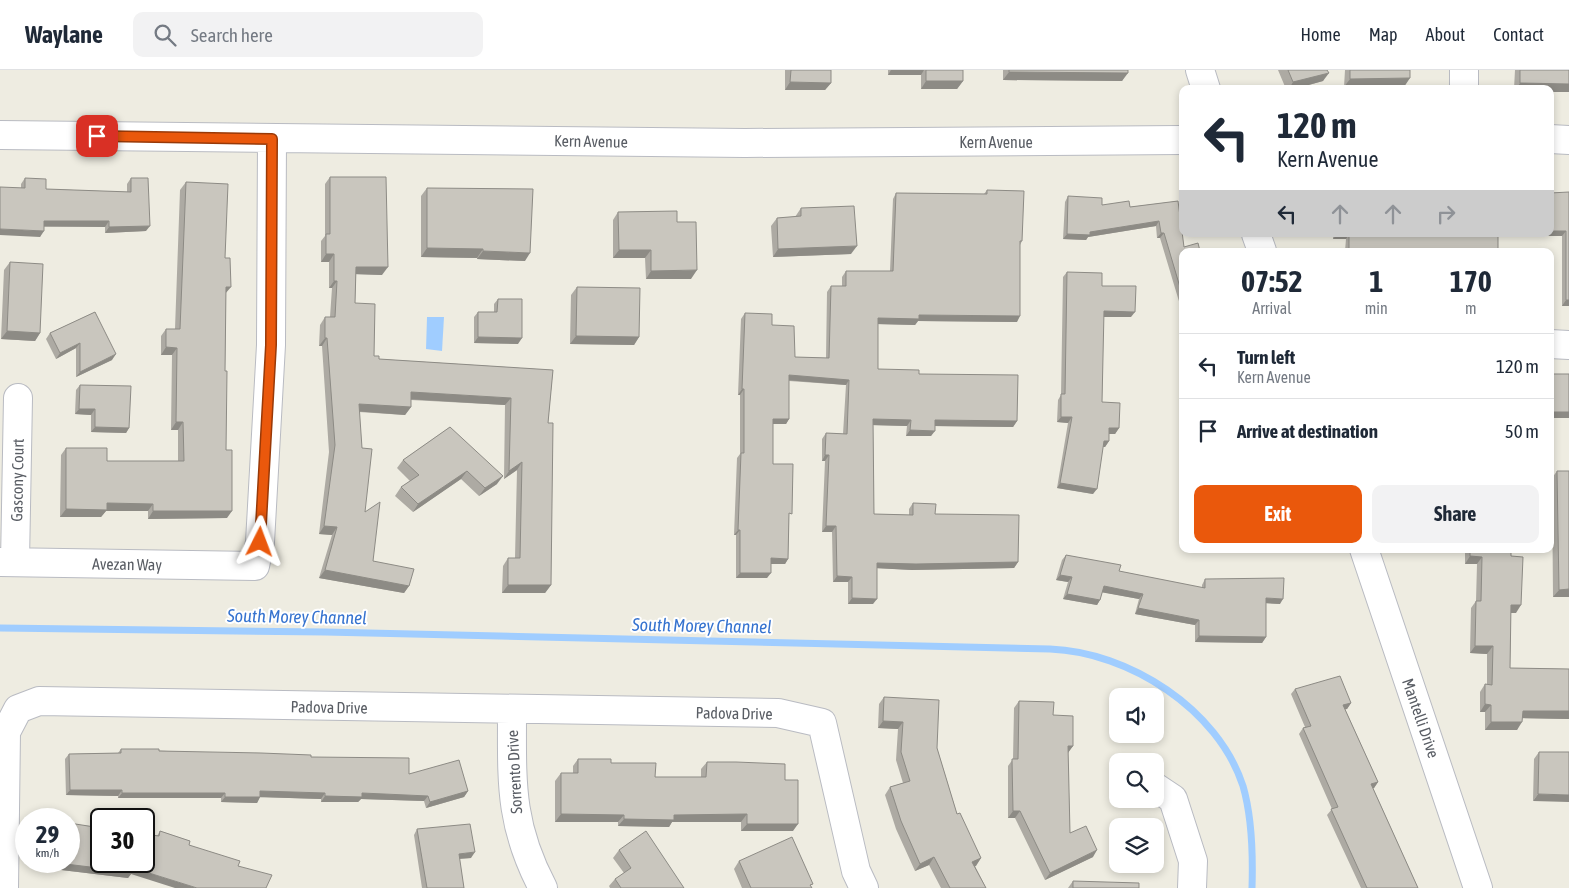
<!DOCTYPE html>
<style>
body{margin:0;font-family:"Asap Condensed",sans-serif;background:#f2f2f3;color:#1f2937;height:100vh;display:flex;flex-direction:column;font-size:19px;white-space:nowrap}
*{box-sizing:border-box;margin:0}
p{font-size:16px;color:#747a83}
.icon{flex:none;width:28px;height:28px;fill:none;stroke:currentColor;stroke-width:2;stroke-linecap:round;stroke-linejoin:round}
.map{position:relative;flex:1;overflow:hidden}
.side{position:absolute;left:1179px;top:178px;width:375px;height:305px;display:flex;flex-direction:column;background:#fff;border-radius:10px;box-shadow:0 2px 8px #0003}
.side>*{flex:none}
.hud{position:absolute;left:1179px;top:15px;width:375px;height:152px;border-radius:10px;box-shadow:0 2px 8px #0003;background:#fff;color:#1f2937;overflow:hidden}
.controls{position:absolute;left:1109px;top:618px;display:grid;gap:10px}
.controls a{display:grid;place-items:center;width:55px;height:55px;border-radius:10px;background:#fff;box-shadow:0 2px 8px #0003;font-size:25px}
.speed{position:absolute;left:15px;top:738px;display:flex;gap:10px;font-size:25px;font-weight:700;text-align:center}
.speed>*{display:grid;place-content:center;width:65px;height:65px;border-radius:50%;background:#fff;box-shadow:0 2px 8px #0003;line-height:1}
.speed small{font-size:12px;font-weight:400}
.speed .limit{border:2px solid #111;border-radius:8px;background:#fff;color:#111}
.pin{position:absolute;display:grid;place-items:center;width:42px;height:42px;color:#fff;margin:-21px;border-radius:10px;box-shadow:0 2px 8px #0006}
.me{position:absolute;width:55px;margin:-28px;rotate:3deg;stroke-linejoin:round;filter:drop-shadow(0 0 4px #0008)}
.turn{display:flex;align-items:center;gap:18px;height:105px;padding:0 15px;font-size:22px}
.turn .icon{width:65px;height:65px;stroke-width:2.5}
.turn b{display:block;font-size:35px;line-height:42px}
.lanes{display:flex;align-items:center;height:48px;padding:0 15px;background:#0003;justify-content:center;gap:25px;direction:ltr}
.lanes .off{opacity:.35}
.eta{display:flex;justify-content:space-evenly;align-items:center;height:85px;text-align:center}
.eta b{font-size:30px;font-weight:700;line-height:35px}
.action{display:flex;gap:10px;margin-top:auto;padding:10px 15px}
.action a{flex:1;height:58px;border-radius:10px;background:#ea580c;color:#fff;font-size:20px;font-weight:700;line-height:58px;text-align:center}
.action a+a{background:#f2f2f3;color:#1f2937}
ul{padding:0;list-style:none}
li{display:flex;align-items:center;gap:15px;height:65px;padding:0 15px;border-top:1px solid #e0e1e3}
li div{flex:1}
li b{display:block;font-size:19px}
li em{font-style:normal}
header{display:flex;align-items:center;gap:30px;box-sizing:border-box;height:70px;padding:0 25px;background:#fff;border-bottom:1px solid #e0e1e3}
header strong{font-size:24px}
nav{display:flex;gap:28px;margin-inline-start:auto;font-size:18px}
.search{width:350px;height:45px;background:#f2f2f3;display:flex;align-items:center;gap:12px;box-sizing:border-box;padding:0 18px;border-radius:10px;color:#747a83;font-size:19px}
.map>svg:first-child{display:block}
.water{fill:#a0cdff}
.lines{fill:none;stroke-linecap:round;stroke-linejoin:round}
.stream{stroke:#a0cdff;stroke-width:7}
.minor-casing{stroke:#b9bbc2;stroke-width:30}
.minor{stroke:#fff;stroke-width:28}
.wall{fill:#adaaa3}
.shaded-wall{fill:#8d8b85}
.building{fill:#c9c6be;stroke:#8d8b85}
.route-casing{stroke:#983908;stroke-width:12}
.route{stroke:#ea580c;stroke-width:9}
.labels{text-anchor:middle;stroke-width:4;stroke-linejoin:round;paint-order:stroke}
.street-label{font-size:16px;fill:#595d64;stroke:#fff}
.water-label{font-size:18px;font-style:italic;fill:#3673cf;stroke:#fff}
</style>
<header>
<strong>Waylane</strong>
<div class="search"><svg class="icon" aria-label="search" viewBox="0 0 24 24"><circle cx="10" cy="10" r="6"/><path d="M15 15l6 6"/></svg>Search here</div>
<nav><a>Home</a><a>Map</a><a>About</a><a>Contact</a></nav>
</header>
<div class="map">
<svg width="1569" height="818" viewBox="0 0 1569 818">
<rect width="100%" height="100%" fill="#eeece1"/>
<path class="water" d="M427,247H444L442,281L426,279Z"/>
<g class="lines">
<path class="stream" d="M0,558L325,562L1050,579C1129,582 1218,639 1243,716C1252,747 1253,786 1252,818"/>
<defs>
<path id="minor" d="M1200,0L1206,19
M1464,19V0
M0,65L745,73L1182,70
M1550,69L1569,70
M1256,164L1262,181
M1550,274L1569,275
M1364,479L1478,818
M0,492L255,496L260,472L271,275L272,69
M15,492L18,328
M512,641C512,711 509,754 543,818
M1155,717L1173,729L1193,791L1192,818
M4,818L6,662L18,639L39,631L778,643L822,653L856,801L864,818"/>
</defs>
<use href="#minor" class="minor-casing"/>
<use href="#minor" class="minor"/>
</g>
<path class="wall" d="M785,0H831V13L825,20H785Z
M872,0H963V11L957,19H921V5H888V0Z
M1003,0H1128L1122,11L1003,10Z
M1278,0H1327L1323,11L1294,19H1286Z
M1345,0H1410L1404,17H1344Z
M1515,0H1569V22H1550V19H1514Z
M330,107L382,205L356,204L355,233L374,286L379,289L553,300L548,353L551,515L545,523H502L503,496L508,488H515L517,400L504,409L505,335L411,330V337L405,345L359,342L365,442L373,491L409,516L404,523L319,508L332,465L319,464L329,382L322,276H319L320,255L325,247H330L332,218H329V192H321V171L325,166V114Z
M25,108L46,119L127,122V114L131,108L146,161L105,163V157H44L40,167L21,118V114Z
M186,112L225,188L226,223L225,301L227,448L148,449V441H106L101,447H60L61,385L66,378L107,391H178V360H171L172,285H161V266L166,259H175L180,120Z
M427,118L525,191L477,189V188L421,187V126Z
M987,120L1022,171L1020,175L1017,252L918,251L915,255L878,254V299L919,304L1017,351L1013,357L935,356L931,366H906L907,356L873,355L874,444L909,445V439L913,433L935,444L1018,492L1014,498L912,500L877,498L873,534H848V512H833L832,462H822L825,391H822V369L826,363L843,364L846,315L789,311V349L786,354H773V394L789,447L788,489L785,494H771L767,508H736V465H734L737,388L740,384V325H738L741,249L745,243L772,255L795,287L826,288L827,222L831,216H842V207L846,201H890L893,129L896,123L984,124Z
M1569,122V236H1562V166H1498V181H1345L1346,169H1333V164H1550Z
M1068,126L1102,135L1130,137L1178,131L1182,181V238H1181L1160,168H1157L1156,156L1088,167L1086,170L1063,169L1065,132Z
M801,138L851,184L773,187L771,156L777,148L795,147Z
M618,142L691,209H646L645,188H613V150Z
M10,192L40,263L35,271L1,269L4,200Z
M1067,202L1102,216L1131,247H1103L1102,332L1119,358L1115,364H1109V371L1105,377H1103L1093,424L1057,418L1068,353L1057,352L1058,330L1061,325L1063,207Z
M577,217L639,267L634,275L570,274L571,225Z
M498,229L518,274L474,273V247L478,242H494V234Z
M95,242L112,290L76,307V278L56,289L46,269L50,263Z
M80,315L129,358L126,363L91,362V345L75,344L76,320Z
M450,357L497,414L479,426L461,409L413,442L395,426L401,417L410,411L397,398L403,390Z
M1557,401L1569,527H1553L1552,408Z
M1465,479H1511V486L1516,543H1511L1510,598L1569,599V649L1522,648L1517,660H1485V642H1480V622L1485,614H1487V584L1470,583L1471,538L1476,531L1477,494H1465Z
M1066,485L1119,501L1202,518V515L1205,509L1280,534L1266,533V567L1262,573L1195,572V555L1135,544L1139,529L1102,522L1100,530L1097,535L1063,529L1068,512L1056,510L1062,490Z
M1295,619L1351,633L1347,639H1345L1378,712L1374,718H1373L1418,818H1361L1327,745L1332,739L1299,664L1303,658L1305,657L1291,624Z
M884,627L937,678L957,744L981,788L975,796L986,818H941L929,795L915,801L896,759L885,725L890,717L903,713L896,690L898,659L878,658L879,634Z
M1019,631L1053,645L1073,676L1068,682L1070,763L1093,787L1045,810L1015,748H1008V696L1013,689L1014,638Z
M121,679L311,687L409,704L468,721L464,727L426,738L424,731L361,729L358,732H321V729L260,727L257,733L221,732V728H118V726L66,725L65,689L69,684L118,683Z
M1539,682H1569L1533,731L1534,689Z
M578,689L611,693L655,707H701V699L707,692L785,710L793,761H741V752H672L669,757L618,756V752H555V711L561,703H573V696Z
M417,759L471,788L459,789L464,818H422L414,765Z
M160,761L190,771L131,804L128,808L53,799L54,791H69L157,766Z
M619,780L684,818H610L609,816L615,809L624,803L613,788Z
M739,791L811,816L812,818H742L734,799Z
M1073,811L1139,818H1068Z"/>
<path class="shaded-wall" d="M891,0H924L921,5H888Z
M1009,2L1128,3L1122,11L1003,10Z
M1329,3L1323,11L1294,19H1289L1293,12Z
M1410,8L1404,17H1344L1350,9Z
M926,11H963L957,19H921Z
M790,12L831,13L825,20H785Z
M1520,13L1569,14V22H1550V19H1516Z
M44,151H109L105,157L40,156Z
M1159,151L1156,156L1088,167L1086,170L1063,169L1067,164L1090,162Z
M150,156L146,161L105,163L109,157Z
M0,159L44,161L40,167L0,165Z
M1550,161H1566L1562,166H1494L1496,164H1550Z
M1161,163H1164L1160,168H1157Z
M1337,164H1349L1346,169H1333Z
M857,176L851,184L773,187L778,179Z
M427,178L483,179L477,188L421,187Z
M619,180H651L645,188H613Z
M483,181L530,183L525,191L477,189Z
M326,184H334L329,192H321Z
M356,197H388L382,205L351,204Z
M697,200L691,209H646L651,201Z
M334,211H337L332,218H329Z
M226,217H231L225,224Z
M1566,230H1569V236H1562Z
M1104,241L1135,242L1131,247H1100Z
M919,245L1020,246L1017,252L918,251L915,255L875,254L878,248Z
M7,261L40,263L35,271L1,269Z
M576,266L639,267L634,275L570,274Z
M478,267L522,268L518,274L474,273Z
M325,268H327L322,276H319Z
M80,273L76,278L56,289L60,283Z
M166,277L177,278L172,285H161Z
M116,284L112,290L76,307L80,302Z
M789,305L849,310L846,315L786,310Z
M742,319H744L740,325H738Z
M411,322L511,328L505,335L406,329Z
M359,334L411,337L405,345L353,341Z
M79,339H95L91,345L75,344Z
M1550,342H1569V348H1550Z
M1061,347H1072L1068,353L1057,352Z
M773,349H789L786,354H769Z
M873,349L911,350L907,356L869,355Z
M935,350L1017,351L1013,357L932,356Z
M176,352H183L178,360H171Z
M95,357L129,358L126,363L91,362Z
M1109,358H1119L1115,364H1106Z
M910,360L935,361L931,366H906Z
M1104,371H1109L1105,377H1100Z
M825,385H829L825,391H822Z
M522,392L517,400L504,409L509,401Z
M467,401L461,409L413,442L418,434Z
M503,406L497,414L479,426L485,418Z
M1060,413L1097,419L1093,424L1057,418Z
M107,433L153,434L148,441H106L101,447H60L66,439Z
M153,441H232L227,448L148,449Z
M324,456L337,457L332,465L319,464Z
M826,456H836L832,462H822Z
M738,460H740L736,465H734Z
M1470,486L1482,487L1477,494H1465Z
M771,488L788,489L785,494H767Z
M1018,492L1014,498L912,500L873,498L877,493Z
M325,500L409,516L404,523L319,508Z
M740,503H771L767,508H736Z
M1060,505L1072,507L1068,512L1056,510Z
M837,506L852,507L848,512H833Z
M508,515H551L545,523H502Z
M1104,516L1143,524L1139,529L1100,522Z
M1569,519V527H1553L1559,520Z
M1067,524L1100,530L1097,535L1063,529Z
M852,528L877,529L873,534H848Z
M1266,528L1283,529L1280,534L1262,533Z
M1511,535H1521L1516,543H1506Z
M1138,538L1199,550L1195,555L1135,544Z
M1199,566L1266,567L1262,573L1195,572Z
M1475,576H1493L1487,584L1470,583Z
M1351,633L1347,639L1339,641L1343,635Z
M1485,634L1491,635L1485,642H1480Z
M1523,641H1569V649L1517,648Z
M883,651L903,652L898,659L878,658Z
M1491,652H1522L1517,660H1485Z
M1068,676H1073L1068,683Z
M1378,712L1374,718L1367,720L1371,714Z
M70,720H122L118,726L66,725Z
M260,721L325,723L321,729L257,727Z
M468,721L464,727L426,738L430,732Z
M122,723H225L221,728H118Z
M362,723L428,726L424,731L361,729L358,732H321L325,726Z
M1538,724L1569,725V732L1533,731Z
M225,727H260L257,733L221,732Z
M1013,741H1020L1015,748H1008Z
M561,744L624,745L618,752H555Z
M747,744L741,752H672L669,757L618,756L624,749L674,745Z
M747,754H798L793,761H741Z
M1097,780L1093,787L1045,810L1050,803Z
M475,782L471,788L455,789L459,784Z
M934,787L929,795L915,801L920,794Z
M981,788L976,796L967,799L972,792Z
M57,793L133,798L197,818H175L131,804L128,808L53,799Z"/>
<path class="building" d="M791,0H831V13L790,12Z
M926,0H963V11H926Z
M1009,0H1128V3L1009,2Z
M1288,0H1327L1329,3L1293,12Z
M1350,0H1410V8L1350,9Z
M1520,0H1569V14L1520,13Z
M330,107H386L388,197H356L355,233L375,234L374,286H379V289L553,300L548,353H553L551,515H508V488H520L522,392L509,401L511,328L411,322V337L359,334L362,378L372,379L365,442L380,432L373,491L414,499L409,516L325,500L337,457L324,456L335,375L327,268H325V247H335L337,211H334V184H326V164H330Z
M25,108L46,109V119L131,122V108H148L150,156L109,157V151H44V161L0,159V117L25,118Z
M186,112L228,114L225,188H230L231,217H226L225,301H227L226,380H232V441H153V434L107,433V440L66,439V378H107V391H184L183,352H176L177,278L166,277V259H180Z
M427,118L533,119L530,183L483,181V179L427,178Z
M987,120L1024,121L1022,171H1020V246L919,245V249L878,248V299L919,300V304L1018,305L1017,351L935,350V361L910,360L911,350L873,349L874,444L913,445V433L936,434L935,444L1019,445L1018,492L916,494L877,493V529L852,528V507L837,506L836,456H826L829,385H825L826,363L847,364L849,310L789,305V349H773V394H793L792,444L789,443L788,489L771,488V503H740V460H738L741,383H744V319H742L745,243L772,244V255L794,256L795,287L829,288L831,216H846V201H893L896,123L987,124Z
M1569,122V230H1566V161H1550V123Z
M1068,126L1102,128V135L1129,131L1130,137L1178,131L1184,177L1198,173L1200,181H1182V224L1164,163H1161L1159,151L1090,162V165L1067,164Z
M854,136L857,176L778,179L777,148L801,146V138Z
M677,141V152H696L697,200L651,201V180H619L618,142Z
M1349,164H1498V181H1349Z
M10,192L43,194L40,263L7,261Z
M1067,202L1102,203V216H1136L1135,242L1104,241L1102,332L1120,333L1119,358H1109V371H1104L1097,419L1060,413L1072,347H1061V324H1065Z
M577,217L640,218L639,267L576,266Z
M498,229H522V268L478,267V242H497Z
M95,242L116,284L80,302V273L60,283L50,263Z
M1550,304H1569V342H1550Z
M80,315L131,316L129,358L95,357V339H79Z
M450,357L503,406L485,418L467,401L418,434L401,417L419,405L403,390Z
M1557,401H1569V519L1559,520Z
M1470,479H1511V486L1523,487L1521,535H1511L1510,598L1569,599V641H1523L1522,652H1491V635L1485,634V614L1492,615L1493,576H1475L1476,531H1481L1482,487L1470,486Z
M1066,485L1121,495L1119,501L1205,518V509L1284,508L1283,529L1266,528V567L1199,566V550L1138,538L1143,524L1104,516L1100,530L1067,524L1072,507L1060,505Z
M1340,606L1351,633L1343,635L1378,712L1371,714L1418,818H1367L1331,739L1338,737L1303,658L1311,656L1295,619Z
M884,627L939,630L937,678L957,744L960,743L981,788L972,792L986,818H950L934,787L920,794L901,751L890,717L910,711L901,682L903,652L883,651Z
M1019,631L1054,632L1053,645L1073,646V676H1068L1070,763L1086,756L1097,780L1050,803L1020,741H1013L1012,689H1018Z
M121,679H159V681L261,683L311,685V687L409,688V704L459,690L468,721L430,732L428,726L362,723V727L325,726V723L260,721V727H225V723H122V720H70L69,684L121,683Z
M1539,682H1569V725L1538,724Z
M578,689H611V693H656L655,707H706L707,692H736L785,694V710H798V754H747V744L674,745V750L624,749V745L561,744V703H578Z
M69,753L101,758V791H144V764L159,766L160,761L190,771L189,775L240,791L238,796L272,805L266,818H197L133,798L132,802L57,793V791H69Z
M470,754L475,782L459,784L464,818H427L417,759Z
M646,761L684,818H621L615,809L631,798L619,780Z
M792,767L813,814L810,815L812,818H751L739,791Z
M1073,811L1139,813V818H1073Z"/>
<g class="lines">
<defs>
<path id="route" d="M97,66L272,69L271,275L260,472"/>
</defs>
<use href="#route" class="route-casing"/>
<use href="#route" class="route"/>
</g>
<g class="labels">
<g class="street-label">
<text transform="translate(591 71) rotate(1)" y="6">Kern Avenue</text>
<text x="996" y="78">Kern Avenue</text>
<text transform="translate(17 410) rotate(-89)" y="6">Gascony Court</text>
<text transform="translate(127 494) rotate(1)" y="6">Avezan Way</text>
<text transform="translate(329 637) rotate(1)" y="6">Padova Drive</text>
<text transform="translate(734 643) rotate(1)" y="6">Padova Drive</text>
<text transform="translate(1421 648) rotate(71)" y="6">Mantelli Drive</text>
<text transform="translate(514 702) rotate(-93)" y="6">Sorrento Drive</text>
</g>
<g class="water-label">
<text transform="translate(297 547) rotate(1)" y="6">South Morey Channel</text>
<text transform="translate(702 556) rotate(1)" y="6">South Morey Channel</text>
</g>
</g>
</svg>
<div class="controls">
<a><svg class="icon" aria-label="sound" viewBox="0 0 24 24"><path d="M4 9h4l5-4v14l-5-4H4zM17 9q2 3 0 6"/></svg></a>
<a><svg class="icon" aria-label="search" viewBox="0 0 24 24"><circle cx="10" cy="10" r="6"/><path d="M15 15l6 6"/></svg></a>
<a><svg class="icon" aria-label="layers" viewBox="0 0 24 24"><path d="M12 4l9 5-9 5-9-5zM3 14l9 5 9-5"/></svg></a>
</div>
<div class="speed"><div>29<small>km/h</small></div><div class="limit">30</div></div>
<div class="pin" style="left:97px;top:66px;background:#d93025"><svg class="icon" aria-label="arrive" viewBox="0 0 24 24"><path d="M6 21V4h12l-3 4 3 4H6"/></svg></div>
<svg class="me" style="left:260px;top:472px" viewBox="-20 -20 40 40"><path d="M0-17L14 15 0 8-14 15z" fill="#ea580c" stroke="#fff" stroke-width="4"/></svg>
<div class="hud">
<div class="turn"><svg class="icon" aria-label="left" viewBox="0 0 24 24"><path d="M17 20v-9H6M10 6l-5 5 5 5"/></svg><div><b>120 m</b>Kern Avenue</div></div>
<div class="lanes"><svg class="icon" aria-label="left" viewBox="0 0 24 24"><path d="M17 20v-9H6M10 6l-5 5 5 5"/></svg><svg class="icon off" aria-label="ahead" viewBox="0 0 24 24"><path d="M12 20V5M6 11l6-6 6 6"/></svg><svg class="icon off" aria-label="ahead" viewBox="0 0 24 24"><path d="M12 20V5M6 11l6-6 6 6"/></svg><svg class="icon off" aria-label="right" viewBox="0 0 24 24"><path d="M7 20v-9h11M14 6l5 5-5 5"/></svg></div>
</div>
<section class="side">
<div class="eta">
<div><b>07:52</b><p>Arrival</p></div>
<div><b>1</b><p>min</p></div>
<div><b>170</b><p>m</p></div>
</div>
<ul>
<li><svg class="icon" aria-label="left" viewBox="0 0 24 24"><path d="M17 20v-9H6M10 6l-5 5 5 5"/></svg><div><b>Turn left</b><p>Kern Avenue</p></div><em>120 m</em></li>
<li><svg class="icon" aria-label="arrive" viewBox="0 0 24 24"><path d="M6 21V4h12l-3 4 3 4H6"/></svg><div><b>Arrive at destination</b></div><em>50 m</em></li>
</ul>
<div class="action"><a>Exit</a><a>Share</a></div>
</section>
</div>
